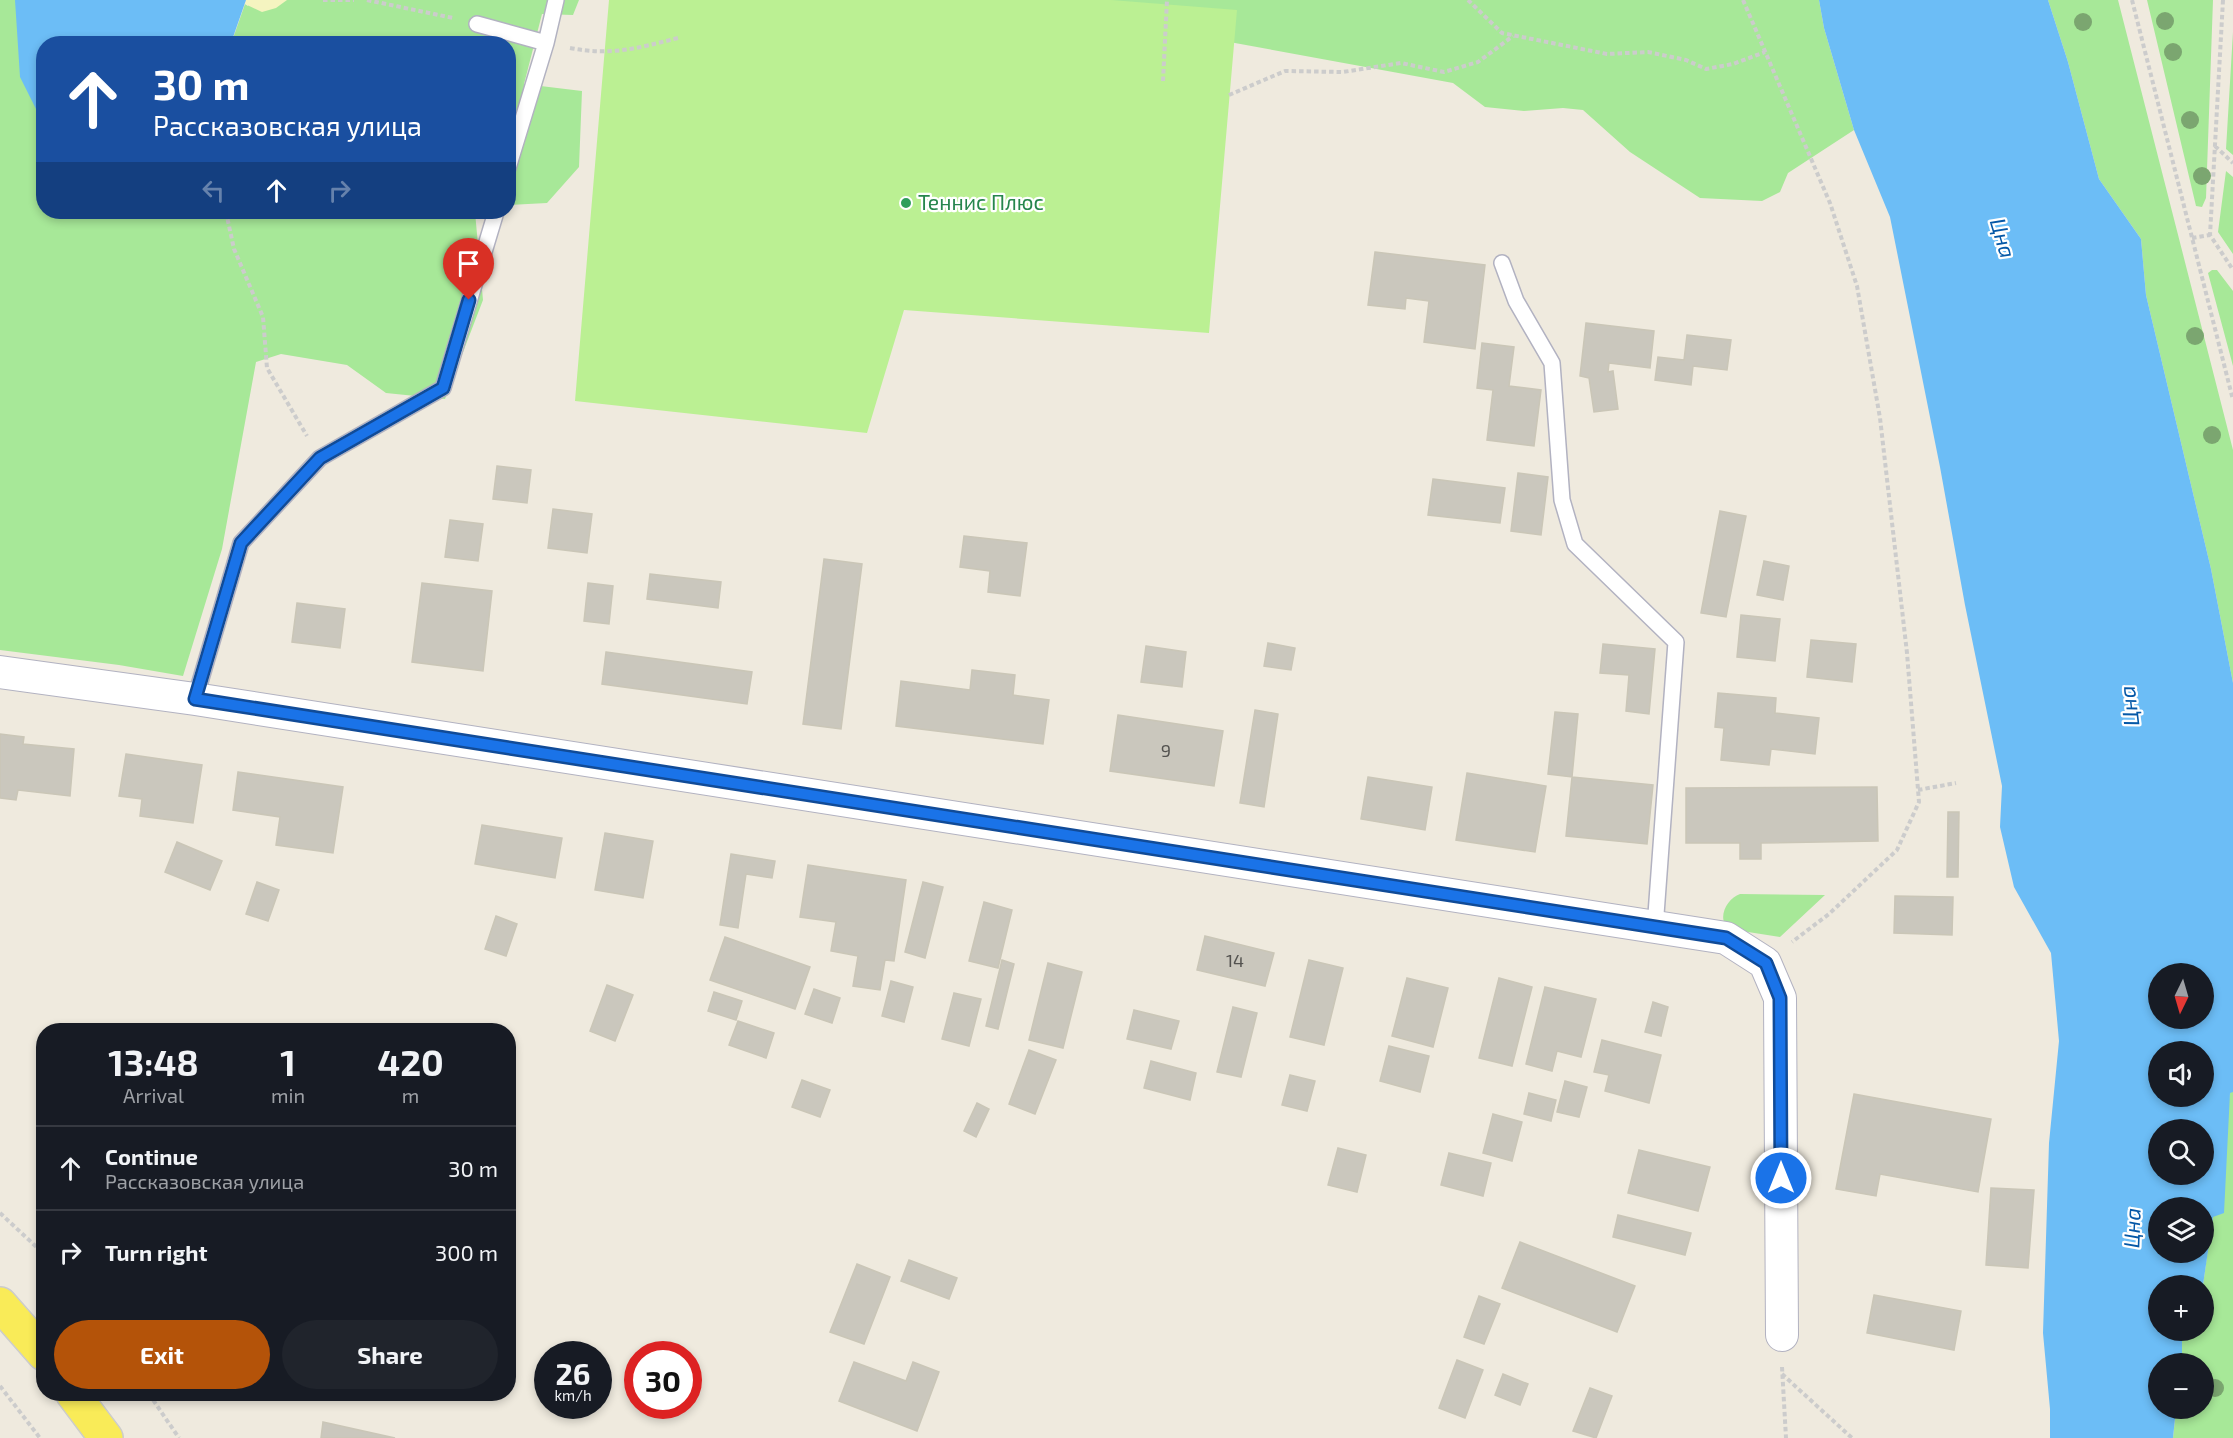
<!DOCTYPE html>
<meta charset="utf-8">
<style>
body{margin:0;font-family:"Exo 2",sans-serif;background:#20242c;color:#f1f3f6;height:100vh;display:flex;flex-direction:column;font-size:22px;white-space:nowrap}
*{box-sizing:border-box;margin:0}
p{font-size:20px;color:#9ea1a6}
.icon{flex:none;width:33px;height:33px;fill:none;stroke:currentColor;stroke-width:2;stroke-linecap:round;stroke-linejoin:round}
.map{position:relative;flex:1;overflow:hidden}
.sheet{position:absolute;left:36px;top:1023px;width:480px;height:378px;display:flex;flex-direction:column;background:#171b24;border-radius:24px;box-shadow:0 3px 9px #0003}
.sheet>*{flex:none}
.top-card{position:absolute;left:36px;top:36px;width:480px;height:183px;border-radius:24px;box-shadow:0 3px 9px #0003;background:#1a4fa0;color:#fff;overflow:hidden}
.needle{width:39px;rotate:185deg}
.buttons{position:absolute;left:2148px;top:963px;display:grid;gap:12px}
.buttons a{display:grid;place-items:center;width:66px;height:66px;border-radius:50%;background:#171b24;box-shadow:0 3px 9px #0003;font-size:30px}
.speed{position:absolute;left:534px;top:1341px;display:flex;gap:12px;font-size:30px;font-weight:700;text-align:center}
.speed>*{display:grid;place-content:center;width:78px;height:78px;border-radius:50%;background:#171b24;box-shadow:0 3px 9px #0003;line-height:1}
.speed small{font-size:15px;font-weight:400}
.speed .limit{border:9px solid #d22;background:#fff;color:#111}
.pin{position:absolute;display:grid;place-items:center;width:51px;height:51px;color:#fff;margin:-62px -26px;border-radius:50% 50% 50% 0;rotate:-45deg;box-shadow:0 0 6px #0007}
.pin .icon{rotate:45deg}
.me{position:absolute;width:66px;margin:-33px;rotate:0deg;stroke-linejoin:round;filter:drop-shadow(0 0 4px #0008)}
.turn{display:flex;align-items:center;gap:21px;height:126px;padding:0 18px;font-size:27px}
.turn .icon{width:78px;height:78px;stroke-width:2.5}
.turn b{display:block;font-size:42px;line-height:51px}
.lanes{display:flex;align-items:center;height:57px;padding:0 18px;background:#0003;justify-content:center;gap:30px;direction:ltr}
.lanes .off{opacity:.35}
.eta{display:flex;justify-content:space-evenly;align-items:center;height:102px;text-align:center}
.eta b{font-size:36px;font-weight:700;line-height:42px}
.button{display:flex;gap:12px;margin-top:auto;padding:12px 18px}
.button a{flex:1;height:69px;border-radius:36px;background:#b45309;color:#fff;font-size:24px;font-weight:700;line-height:69px;text-align:center}
.button a+a{background:#20242c;color:#f1f3f6}
ul{padding:0;list-style:none}
li{display:flex;align-items:center;gap:18px;height:84px;padding:0 18px;border-top:2px solid #363941}
li div{flex:1}
li b{display:block;font-size:22px}
li em{font-style:normal}
.map>svg:first-child{display:block}
.green{fill:#a7e898}
.sand{fill:#f5f4c0}
.pitch{fill:#bbf093}
.water{fill:#6cbdf6;fill-rule:evenodd}
.building{fill:#cac7bd;stroke:#cac6b7;stroke-width:1.5}
.lines{fill:none;stroke-linecap:round;stroke-linejoin:round}
.service-casing{stroke:#b2b2c1;stroke-width:18}
.minor-casing{stroke:#b2b2c1;stroke-width:34}
.primary-casing{stroke:#ccc;stroke-width:36}
.path{stroke:#ccc;stroke-width:4;stroke-dasharray:4.5 3;stroke-linecap:butt}
.service{stroke:#fff;stroke-width:15}
.minor{stroke:#fff;stroke-width:32}
.primary{stroke:#f9eb58;stroke-width:33}
.tree{fill:#7ba670}
.route-casing{stroke:#114b97;stroke-width:15}
.route{stroke:#1a73e8;stroke-width:10}
.leisure-dot{fill:#2e9e5b;stroke:#fff;stroke-width:2}
.labels{text-anchor:middle;stroke-width:4.5;stroke-linejoin:round;paint-order:stroke}
.number-label{font-size:18px;fill:#545350}
.leisure-label{font-size:21px;fill:#27864d;stroke:#fff;text-anchor:start}
.water-label{font-size:22px;font-style:italic;fill:#0558a7;stroke:#fff}
</style>
<div class="map">
<svg width="2233" height="1438" viewBox="0 0 2233 1438">
<rect width="100%" height="100%" fill="#efeade"/>
<path class="green" d="M0,0H40L44,64V212H475L483,300L445,399L386,393L347,365L281,354L256,362L222,549L183,676L119,665L0,650Z
M250,0H579L573,15L542,14L524,84L582,91L579,167L547,203L509,205L508,44H231L245,4L248,6Z
M805,0H1819L1824,28L1854,130L1788,173L1780,192L1762,201L1700,198L1630,152L1583,110L1563,108L1524,111L1485,107L1453,83L1180,33Z
M2048,0H2118L2233,450V683L2211,569L2146,295L2141,239L2099,179L2068,62Z
M2147,0H2213L2206,198L2202,207L2196,206Z
M2233,32V155L2226,149Z
M2226,171L2233,177V254L2218,232Z
M2212,270H2217L2233,291V366L2208,273Z
M1740,894L1825,895L1780,937L1729,929C1716,919 1727,898 1740,894Z
M2230,1092H2233V1438H2173L2176,1409L2204,1408V1364L2182,1363V1331L2204,1330L2203,1285Z"/>
<path class="sand" d="M246,0H287L276,8L262,12L245,4Z"/>
<path class="pitch" d="M609,0H1111L1237,10L1209,333L904,310L867,433L575,401Z"/>
<path class="water" d="M15,0H246L231,43L44,44L43,123L20,77Z
M1819,0H2048L2068,62L2099,179L2141,239L2146,295L2211,569L2233,683V1092L2230,1093L2224,1213L2213,1217L2203,1285L2158,1286V1330L2182,1331V1363L2158,1364V1408L2176,1409L2173,1438H2050V1409L2043,1333L2049,1143L2059,1041L2051,953L2014,887L2000,827L2002,786L1965,605L1940,467L1890,217L1854,130L1824,28ZM2158,974H2204V1018H2158ZM2158,1052H2204V1096H2158ZM2158,1130H2204V1174H2158ZM2158,1208H2204V1252H2158Z"/>
<path class="building" d="M1375,252L1485,265L1475,349L1424,342L1429,301L1406,298L1405,309L1368,305Z
M1586,323L1654,331L1650,368L1609,363L1608,372L1613,371L1618,409L1594,412L1589,378L1580,376Z
M1687,335L1731,340L1727,370L1693,366L1691,385L1655,380L1658,357L1684,360Z
M1482,343L1514,347L1509,386L1541,390L1534,446L1487,440L1493,390L1477,388Z
M497,466L531,470L527,503L493,499Z
M1518,473L1548,477L1541,535L1511,531Z
M1433,479L1505,488L1500,523L1428,515Z
M553,509L592,514L587,553L548,548Z
M1720,511L1746,516L1726,617L1701,613Z
M450,520L483,524L478,561L445,557Z
M964,536L1027,543L1020,596L988,592L990,571L960,567Z
M824,559L862,564L841,729L803,724Z
M1764,561L1789,566L1783,600L1757,595Z
M650,574L721,582L718,608L647,599Z
M422,583L492,591L483,671L412,662Z
M588,583L613,586L609,624L584,621Z
M297,603L345,609L340,648L292,642Z
M1741,615L1780,619L1775,661L1737,657Z
M1811,640L1856,644L1852,682L1807,677Z
M1268,643L1295,648L1291,670L1264,666Z
M1603,644L1655,649L1649,714L1626,711L1629,675L1600,673Z
M1146,646L1186,652L1182,687L1141,682Z
M606,652L752,672L747,704L602,684Z
M972,670L1015,675L1013,695L1049,700L1043,744L896,726L901,681L970,690Z
M1718,693L1776,698L1775,713L1819,718L1815,754L1771,749L1769,765L1721,760L1724,728L1715,727Z
M1255,710L1278,714L1264,807L1240,803Z
M1555,712L1578,714L1572,777L1548,774Z
M1118,715L1223,731L1214,786L1110,771Z
M0,734L24,737L23,744L74,749L70,796L18,790L16,800L0,798Z
M126,754L202,765L193,823L140,816L142,799L119,796Z
M238,772L343,787L333,853L276,845L280,817L233,810Z
M1467,773L1546,786L1535,852L1456,840Z
M1368,777L1432,787L1425,830L1361,819Z
M1572,777L1653,785L1647,844L1566,836Z
M1877,787L1878,841L1761,843V859H1740V843H1686V788Z
M1948,812H1959L1958,877H1947Z
M482,825L562,838L555,878L475,864Z
M605,833L653,841L643,898L595,890Z
M177,842L222,861L210,890L165,872Z
M731,854L775,861L772,878L746,874L738,928L720,925Z
M808,865L906,880L894,961L885,960L880,990L853,986L858,956L831,951L836,922L800,917Z
M257,882L279,890L268,921L246,914Z
M923,882L943,887L925,958L905,952Z
M1895,896L1953,897L1952,935L1894,933Z
M984,902L1012,910L998,968L969,961Z
M496,916L517,924L506,956L485,949Z
M1205,936L1274,953L1265,986L1197,970Z
M725,937L810,967L795,1009L710,980Z
M1002,960L1014,964L998,1029L986,1026Z
M1309,960L1343,968L1324,1045L1290,1037Z
M1048,963L1082,972L1063,1048L1029,1040Z
M1407,978L1448,988L1433,1047L1392,1036Z
M1499,978L1532,987L1512,1066L1479,1058Z
M891,981L913,987L904,1022L882,1016Z
M607,985L633,995L615,1041L590,1031Z
M1545,987L1596,999L1581,1057L1557,1051L1552,1071L1526,1064Z
M814,989L840,998L832,1023L805,1014Z
M714,992L742,1001L736,1020L708,1011Z
M954,993L981,999L969,1046L942,1039Z
M1653,1002L1668,1007L1661,1036L1645,1032Z
M1233,1007L1257,1013L1241,1077L1217,1072Z
M1134,1010L1179,1021L1171,1049L1127,1039Z
M738,1021L774,1033L766,1058L729,1045Z
M1602,1040L1661,1055L1649,1103L1605,1091L1609,1075L1594,1072Z
M1389,1046L1429,1056L1420,1092L1380,1081Z
M1029,1050L1056,1060L1035,1114L1009,1104Z
M1151,1061L1196,1073L1190,1100L1144,1088Z
M1290,1075L1315,1081L1307,1111L1282,1105Z
M802,1080L830,1090L820,1117L792,1107Z
M1565,1081L1587,1087L1579,1117L1557,1112Z
M1529,1093L1556,1100L1551,1121L1524,1114Z
M1854,1094L1991,1119L1978,1192L1880,1174L1876,1196L1836,1189Z
M977,1103L989,1109L976,1137L964,1131Z
M1493,1114L1522,1122L1512,1161L1483,1153Z
M1338,1148L1366,1155L1357,1192L1328,1185Z
M1639,1150L1710,1167L1698,1211L1628,1193Z
M1449,1153L1491,1163L1483,1196L1441,1185Z
M1991,1188L2034,1190L2028,1268L1986,1265Z
M1618,1215L1691,1233L1685,1255L1613,1237Z
M1520,1242L1635,1286L1617,1332L1502,1288Z
M909,1260L957,1278L949,1299L901,1281Z
M857,1264L890,1277L864,1344L830,1332Z
M1874,1295L1961,1311L1954,1350L1867,1333Z
M1479,1296L1500,1304L1484,1344L1464,1337Z
M1457,1360L1483,1370L1465,1418L1439,1408Z
M854,1362L906,1381L913,1362L939,1372L917,1431L839,1401Z
M1503,1374L1528,1384L1520,1405L1495,1395Z
M1590,1388L1612,1396L1596,1438L1573,1431Z
M323,1422L395,1438H321Z"/>
<g class="lines">
<defs>
<path id="service" d="M477,24L546,43
M508,168L546,43L556,0
M1502,263L1516,301L1552,363L1562,500L1575,544L1676,642L1655,928
M195,699L241,543L320,458L443,388L496,212"/>
<path id="minor" d="M0,672L195,699L1726,938L1765,963L1780,998L1782,1335"/>
<path id="primary" d="M0,1304L44,1354
M73,1394L106,1438"/>
</defs>
<use href="#service" class="service-casing"/>
<use href="#minor" class="minor-casing"/>
<use href="#primary" class="primary-casing"/>
<path class="path" d="M323,0H354
M367,0L453,18
M1468,0L1502,33L1607,54L1648,52L1686,60L1706,69L1733,64L1765,52
M1743,0L1830,203L1857,286L1880,418L1907,653L1919,802L1897,850L1829,914L1792,942
M2132,0L2233,400
M2223,0L2210,235L2233,270
M570,48C612,56 638,48 678,38
M1163,81L1167,0
M1229,95L1285,71L1343,72L1401,63L1444,72L1478,62L1513,36
M2215,146L2233,163
M226,212L234,249L263,317L267,368L307,436
M2192,238L2210,235
M1918,790L1956,783
M0,1213L44,1254
M1782,1367L1786,1438
M1782,1374L1852,1438
M0,1386L40,1438
M149,1394L179,1438"/>
<use href="#service" class="service"/>
<use href="#minor" class="minor"/>
<use href="#primary" class="primary"/>
</g>
<g class="tree">
<circle cx="2165" cy="21" r="9"/>
<circle cx="2083" cy="22" r="9"/>
<circle cx="2173" cy="52" r="9"/>
<circle cx="2190" cy="120" r="9"/>
<circle cx="2202" cy="176" r="9"/>
<circle cx="2195" cy="336" r="9"/>
<circle cx="2212" cy="435" r="9"/>
<circle cx="2215" cy="1388" r="9"/>
</g>
<g class="lines">
<defs>
<path id="route" d="M469,300L443,388L320,458L241,543L195,699L1726,938L1766,963L1780,998L1781,1178"/>
</defs>
<use href="#route" class="route-casing"/>
<use href="#route" class="route"/>
</g>
<circle class="leisure-dot" cx="906" cy="203" r="6"/>
<g class="labels">
<g class="number-label">
<text x="1166" y="757">9</text>
<text x="1235" y="967">14</text>
</g>
<g class="leisure-label">
<text x="918" y="210">Теннис Плюс</text>
</g>
<g class="water-label">
<text transform="translate(2003 238) rotate(73)" y="8">Цна</text>
<text transform="translate(2129 706) rotate(-97)" y="8">Цна</text>
<text transform="translate(2132 1228) rotate(-88)" y="8">Цна</text>
</g>
</g>
</svg>
<div class="buttons">
<a><svg class="needle" viewBox="-14 -14 28 28"><path d="M0-13l5 13h-10z" fill="#e53935"/><path d="M0 13l5-13h-10z" fill="#9ea1a6"/></svg></a>
<a><svg class="icon" aria-label="sound" viewBox="0 0 24 24"><path d="M4 9h4l5-4v14l-5-4H4zM17 9q2 3 0 6"/></svg></a>
<a><svg class="icon" aria-label="search" viewBox="0 0 24 24"><circle cx="10" cy="10" r="6"/><path d="M15 15l6 6"/></svg></a>
<a><svg class="icon" aria-label="layers" viewBox="0 0 24 24"><path d="M12 4l9 5-9 5-9-5zM3 14l9 5 9-5"/></svg></a>
<a>+</a>
<a>−</a>
</div>
<div class="speed"><div>26<small>km/h</small></div><div class="limit">30</div></div>
<div class="pin" style="left:469px;top:300px;background:#d93025"><svg class="icon" aria-label="arrive" viewBox="0 0 24 24"><path d="M6 21V4h12l-3 4 3 4H6"/></svg></div>
<svg class="me" style="left:1781px;top:1178px" viewBox="-20 -20 40 40"><circle r="17" fill="#1a73e8" stroke="#fff" stroke-width="3"/><path d="M0-11L8 9 0 5-8 9z" fill="#fff"/></svg>
<div class="top-card">
<div class="turn"><svg class="icon" aria-label="ahead" viewBox="0 0 24 24"><path d="M12 20V5M6 11l6-6 6 6"/></svg><div><b>30 m</b>Рассказовская улица</div></div>
<div class="lanes"><svg class="icon off" aria-label="left" viewBox="0 0 24 24"><path d="M17 20v-9H6M10 6l-5 5 5 5"/></svg><svg class="icon" aria-label="ahead" viewBox="0 0 24 24"><path d="M12 20V5M6 11l6-6 6 6"/></svg><svg class="icon off" aria-label="right" viewBox="0 0 24 24"><path d="M7 20v-9h11M14 6l5 5-5 5"/></svg></div>
</div>
<section class="sheet">
<div class="eta">
<div><b>13:48</b><p>Arrival</p></div>
<div><b>1</b><p>min</p></div>
<div><b>420</b><p>m</p></div>
</div>
<ul>
<li><svg class="icon" aria-label="ahead" viewBox="0 0 24 24"><path d="M12 20V5M6 11l6-6 6 6"/></svg><div><b>Continue</b><p>Рассказовская улица</p></div><em>30 m</em></li>
<li><svg class="icon" aria-label="right" viewBox="0 0 24 24"><path d="M7 20v-9h11M14 6l5 5-5 5"/></svg><div><b>Turn right</b></div><em>300 m</em></li>
</ul>
<div class="button"><a>Exit</a><a>Share</a></div>
</section>
</div>
